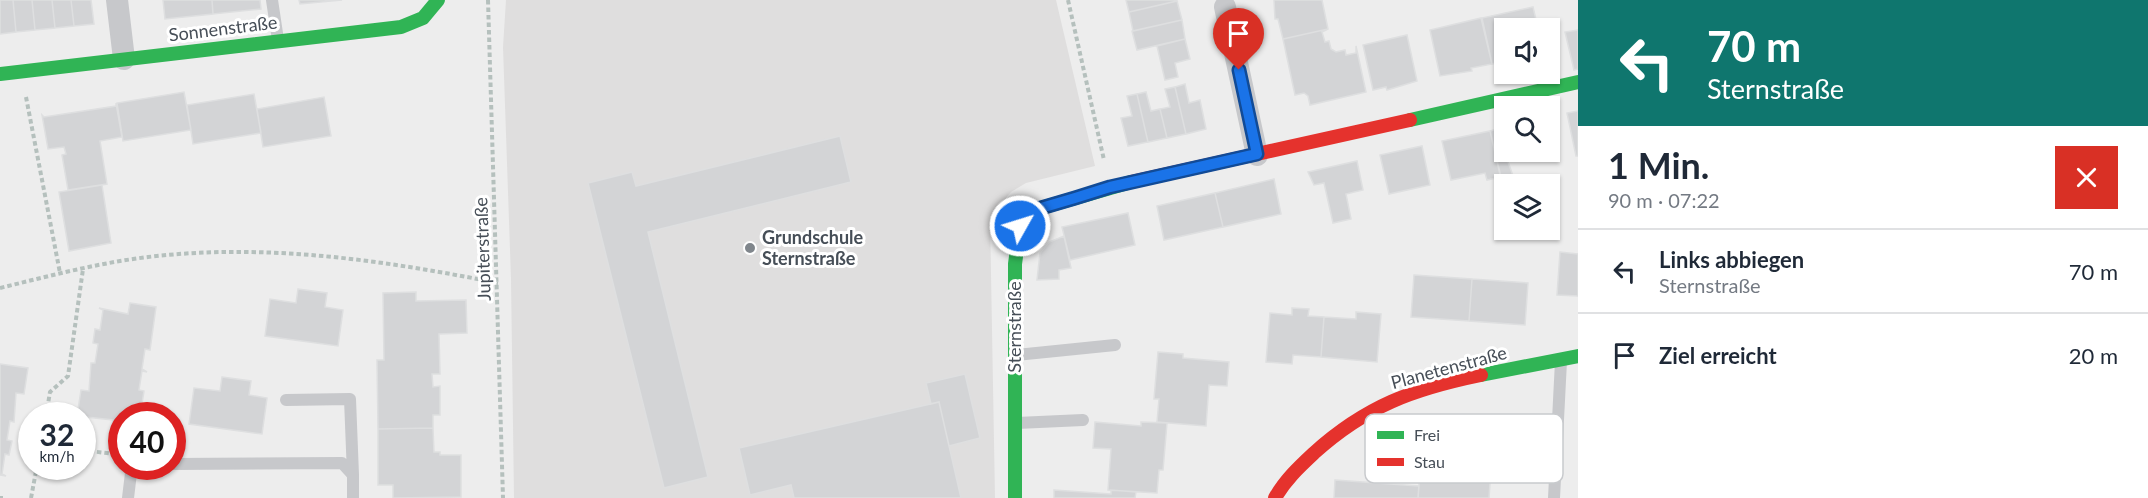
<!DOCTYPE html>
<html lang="de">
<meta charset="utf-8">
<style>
body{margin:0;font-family:Lato,sans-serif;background:#f6f6f7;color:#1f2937;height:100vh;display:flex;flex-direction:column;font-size:22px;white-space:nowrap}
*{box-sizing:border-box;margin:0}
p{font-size:20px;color:#747a83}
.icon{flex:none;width:33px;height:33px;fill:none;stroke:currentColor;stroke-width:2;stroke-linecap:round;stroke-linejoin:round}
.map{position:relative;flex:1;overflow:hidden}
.sheet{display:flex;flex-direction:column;background:#fff;width:570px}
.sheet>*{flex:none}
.hud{background:#0f766e;color:#fff;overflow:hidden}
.buttons{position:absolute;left:1494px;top:18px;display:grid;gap:12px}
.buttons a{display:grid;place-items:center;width:66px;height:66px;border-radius:0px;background:#fff;box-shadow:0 2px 4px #0004;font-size:30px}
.speed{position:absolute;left:18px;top:402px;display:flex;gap:12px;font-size:30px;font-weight:700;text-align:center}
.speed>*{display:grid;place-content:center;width:78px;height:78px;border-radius:50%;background:#fff;box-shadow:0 2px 4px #0004;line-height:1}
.speed small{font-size:15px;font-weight:400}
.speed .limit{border:9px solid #d22;background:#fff;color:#111}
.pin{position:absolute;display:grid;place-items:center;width:51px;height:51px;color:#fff;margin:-62px -26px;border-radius:50% 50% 50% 0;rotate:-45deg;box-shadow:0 0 6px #0007}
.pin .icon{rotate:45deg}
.me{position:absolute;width:66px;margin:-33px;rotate:51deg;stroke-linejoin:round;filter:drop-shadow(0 0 4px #0008)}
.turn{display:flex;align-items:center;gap:21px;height:126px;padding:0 30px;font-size:27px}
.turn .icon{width:78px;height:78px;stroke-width:2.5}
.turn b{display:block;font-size:42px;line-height:51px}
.round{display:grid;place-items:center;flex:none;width:63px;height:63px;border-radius:0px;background:#f6f6f7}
.overview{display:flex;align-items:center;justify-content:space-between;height:102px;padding:0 30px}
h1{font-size:36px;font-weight:700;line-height:45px}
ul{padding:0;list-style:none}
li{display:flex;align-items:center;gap:18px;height:84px;padding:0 30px;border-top:2px solid #e0e1e3}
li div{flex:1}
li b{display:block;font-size:22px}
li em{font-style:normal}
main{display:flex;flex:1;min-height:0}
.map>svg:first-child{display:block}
.education{fill:#dfdede}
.building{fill:#d3d4d6;stroke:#dedfe0;stroke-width:1.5}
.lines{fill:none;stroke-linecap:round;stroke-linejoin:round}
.path{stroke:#b5c0bd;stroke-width:4;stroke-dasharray:4.5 3;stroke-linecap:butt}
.lane{stroke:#c7c8cb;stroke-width:12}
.street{stroke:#c7c8cb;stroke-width:22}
.fast{stroke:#30b455;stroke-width:14}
.jam{stroke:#e5322d;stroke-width:14}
.route-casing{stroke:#114b97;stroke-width:15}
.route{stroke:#1a73e8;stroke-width:10}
.poi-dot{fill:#80868c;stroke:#fff;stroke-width:2}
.labels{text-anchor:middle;stroke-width:6;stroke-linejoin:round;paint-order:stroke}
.street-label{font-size:18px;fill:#464e57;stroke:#fff}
.poi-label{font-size:18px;font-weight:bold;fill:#464e57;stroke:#fff;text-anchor:start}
.key{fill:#fff;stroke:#c8cacd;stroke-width:1.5}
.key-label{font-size:16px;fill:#464e57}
</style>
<main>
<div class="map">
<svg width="1578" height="498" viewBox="0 0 1578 498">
<rect width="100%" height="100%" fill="#ededed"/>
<path class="education" d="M506,0H1056L1095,166L1026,183L1011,192L990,217L995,498H514L511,279L503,47Z"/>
<path class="building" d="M0,0H13L16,32L0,34Z
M13,0H32L35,30L16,32Z
M32,0H52L55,28L35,30Z
M52,0H71L74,26L55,28Z
M71,0H91L94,24L74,26Z
M163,0H212L213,14L165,19Z
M212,0H260L261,9L213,14Z
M299,0H342L300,4Z
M1126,0H1176L1177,1L1129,12Z
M1274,0H1322L1328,29L1283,39L1278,19H1275Z
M1177,1L1182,20L1133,31L1129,12Z
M1533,7L1538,28H1504V61L1492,64L1482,18Z
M1481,18L1492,64L1471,68L1472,71L1440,76L1430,30Z
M1182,20L1185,39L1137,50L1132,31Z
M1328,29L1322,32L1325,42L1329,41L1331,49L1336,52L1345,50L1346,55L1356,53V46L1366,92L1310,105L1308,96L1304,93L1295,95L1283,39Z
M1578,30V69L1574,70L1565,32Z
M1407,35L1417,81L1387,90L1386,87L1373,90L1363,45Z
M1185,39L1190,59L1175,63L1178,77L1165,80L1157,46Z
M1185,84L1189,103L1200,100L1206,129L1186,134L1175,87Z
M1175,87L1186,134L1167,138L1160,109L1170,107L1165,89Z
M184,92L191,130L123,141L117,103Z
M1146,92L1151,111L1160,109L1167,138L1148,142L1137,94Z
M254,94L261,133L193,144L187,105Z
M1137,94L1148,142L1128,146L1121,118L1132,116L1127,96Z
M324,97L331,136L263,147L257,109Z
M116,103L122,137L100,141L107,184L68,190L62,155L66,154L64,147L48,149L42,115L44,117L116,106Z
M1578,111V156H1576L1567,113Z
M1504,127V152H1526V154L1507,159L1516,184H1504V192L1490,131Z
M1490,131L1501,177L1487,180L1485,173L1451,180L1442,141Z
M840,136L851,182L648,232L708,477L664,488L588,183L632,172L636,186Z
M1422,146L1430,185L1389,194L1380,155Z
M1357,161L1363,190L1346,194L1351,219L1333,223L1324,183L1314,185L1308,172Z
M1274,179L1281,214L1223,227L1215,193Z
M102,185L111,243L69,251L59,192Z
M1215,193L1223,227L1164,240L1157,206Z
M1128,213L1135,245L1070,260L1062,227Z
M1064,236L1071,268L1059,270V279L1037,280L1040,253L1049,242Z
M1560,252L1578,254V296L1557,295Z
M1414,275L1472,279L1469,321L1411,317Z
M1472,279L1528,283L1525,325L1469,321Z
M298,289L327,293L325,307L343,310L338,346L265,336L270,299L296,303Z
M416,292V301L466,300L467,333L439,334L440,374H432L433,387L440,386V415H433V428L378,429L377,360H384L383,293Z
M130,303L156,307L150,350L145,349L142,369L147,372L142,371L139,390L144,391L140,416H122V431L111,430L113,420L77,416L81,390L89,391L91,363H95L98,344L93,343L95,329L100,330L103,310L99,308L128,314Z
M1292,308L1309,309L1308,316L1324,317L1321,357L1293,355L1292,364L1266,362L1270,313L1292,315Z
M1356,312L1381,314L1377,362L1321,357L1324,317L1356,319Z
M1158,352L1183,354V358L1229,362L1227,386L1209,385L1206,426L1157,422L1159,399H1154Z
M0,364L28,368L24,394L16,393L14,422L10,421L7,440L12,441L9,455L5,454L2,474L6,476L0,475Z
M965,374L980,438L949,446L939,402L931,404L926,383Z
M222,377L251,381L249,395L267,398L262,434L189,424L194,388L220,391Z
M939,402L961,498H794L791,485L750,495L739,448Z
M1095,422L1141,426V422L1167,423L1163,470H1159L1157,493L1108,490L1111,449L1093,448Z
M433,428L434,452H440V455H461V497L393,498V485H378V429Z
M1445,436L1493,440L1489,498H1418L1420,470L1451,472L1452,461L1444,460Z
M1335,480L1419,486L1418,498H1334Z
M1054,490L1111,494V490L1136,492L1135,498H1054Z"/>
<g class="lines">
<path class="path" d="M488,0L503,498
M1068,0L1104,160
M26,97L60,273
M0,288C49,276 98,263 148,257C266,243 382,260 498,283
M46,416L50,392L68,376L83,269
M82,450L122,455
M72,467V466
M0,498H3
M31,498L37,466"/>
<path class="lane" d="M272,0L278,40
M1016,355L1115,345
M286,400L350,399L353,475
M1017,423L1083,420
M172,464L342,463L353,475V498
M128,498L131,473L145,466
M1554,498L1561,361"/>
<path class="street" d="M117,0L124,59
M1225,7L1257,155"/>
<path class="fast" d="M0,74L401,27L423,18L438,0
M1410,120L1578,82
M1481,375L1578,356
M1015,498V264L1020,227L1041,208L1131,182"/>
<path class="jam" d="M1131,182L1410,120
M1275,498C1285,480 1299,467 1314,453C1366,406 1413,389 1481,375"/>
</g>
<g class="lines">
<defs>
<path id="route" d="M1020,226L1041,208L1075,198L1110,187L1257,154L1239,70"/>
</defs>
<use href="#route" class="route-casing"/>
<use href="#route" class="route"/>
</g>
<circle class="poi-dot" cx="750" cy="248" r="6"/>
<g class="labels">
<g class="street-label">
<text transform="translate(223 29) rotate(-7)" y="6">Sonnenstraße</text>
<text transform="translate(483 249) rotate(-92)" y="6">Jupiterstraße</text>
<text transform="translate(1015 327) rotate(-90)" y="6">Sternstraße</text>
<text transform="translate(1449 368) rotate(-15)" y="6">Planetenstraße</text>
</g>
<g class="poi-label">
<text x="762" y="244">Grundschule<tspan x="762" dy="21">Sternstraße</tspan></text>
</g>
</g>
<rect x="1365" y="414" width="198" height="69" rx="9" class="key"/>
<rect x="1377" y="431" width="27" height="8" fill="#30b455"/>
<rect x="1377" y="458" width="27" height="8" fill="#e5322d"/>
<g class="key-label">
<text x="1414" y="441">Frei</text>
<text x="1414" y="468">Stau</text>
</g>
</svg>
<div class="buttons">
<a><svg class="icon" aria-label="sound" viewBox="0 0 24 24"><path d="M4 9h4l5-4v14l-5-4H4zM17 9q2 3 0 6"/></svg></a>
<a><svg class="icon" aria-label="search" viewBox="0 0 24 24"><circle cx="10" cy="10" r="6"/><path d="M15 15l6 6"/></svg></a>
<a><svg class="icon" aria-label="layers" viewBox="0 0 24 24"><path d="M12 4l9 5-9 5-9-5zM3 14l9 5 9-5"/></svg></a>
</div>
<div class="speed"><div>32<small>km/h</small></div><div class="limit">40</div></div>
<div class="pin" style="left:1239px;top:70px;background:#d93025"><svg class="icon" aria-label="arrive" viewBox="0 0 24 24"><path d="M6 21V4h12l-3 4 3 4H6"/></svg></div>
<svg class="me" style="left:1020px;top:226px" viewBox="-20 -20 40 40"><circle r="17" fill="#1a73e8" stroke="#fff" stroke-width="3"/><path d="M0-11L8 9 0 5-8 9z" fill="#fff"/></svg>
</div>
<section class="sheet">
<div class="hud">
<div class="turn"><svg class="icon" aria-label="left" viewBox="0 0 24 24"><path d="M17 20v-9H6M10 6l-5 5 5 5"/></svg><div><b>70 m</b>Sternstraße</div></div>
</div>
<div class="overview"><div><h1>1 Min.</h1><p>90 m · 07:22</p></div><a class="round" style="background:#d93025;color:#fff"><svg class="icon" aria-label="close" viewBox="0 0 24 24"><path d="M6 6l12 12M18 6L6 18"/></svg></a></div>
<ul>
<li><svg class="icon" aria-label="left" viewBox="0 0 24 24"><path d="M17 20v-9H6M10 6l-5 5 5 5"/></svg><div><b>Links abbiegen</b><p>Sternstraße</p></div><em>70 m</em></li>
<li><svg class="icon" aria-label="arrive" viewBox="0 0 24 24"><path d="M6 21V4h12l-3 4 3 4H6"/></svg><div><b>Ziel erreicht</b></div><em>20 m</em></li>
</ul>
</section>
</main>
